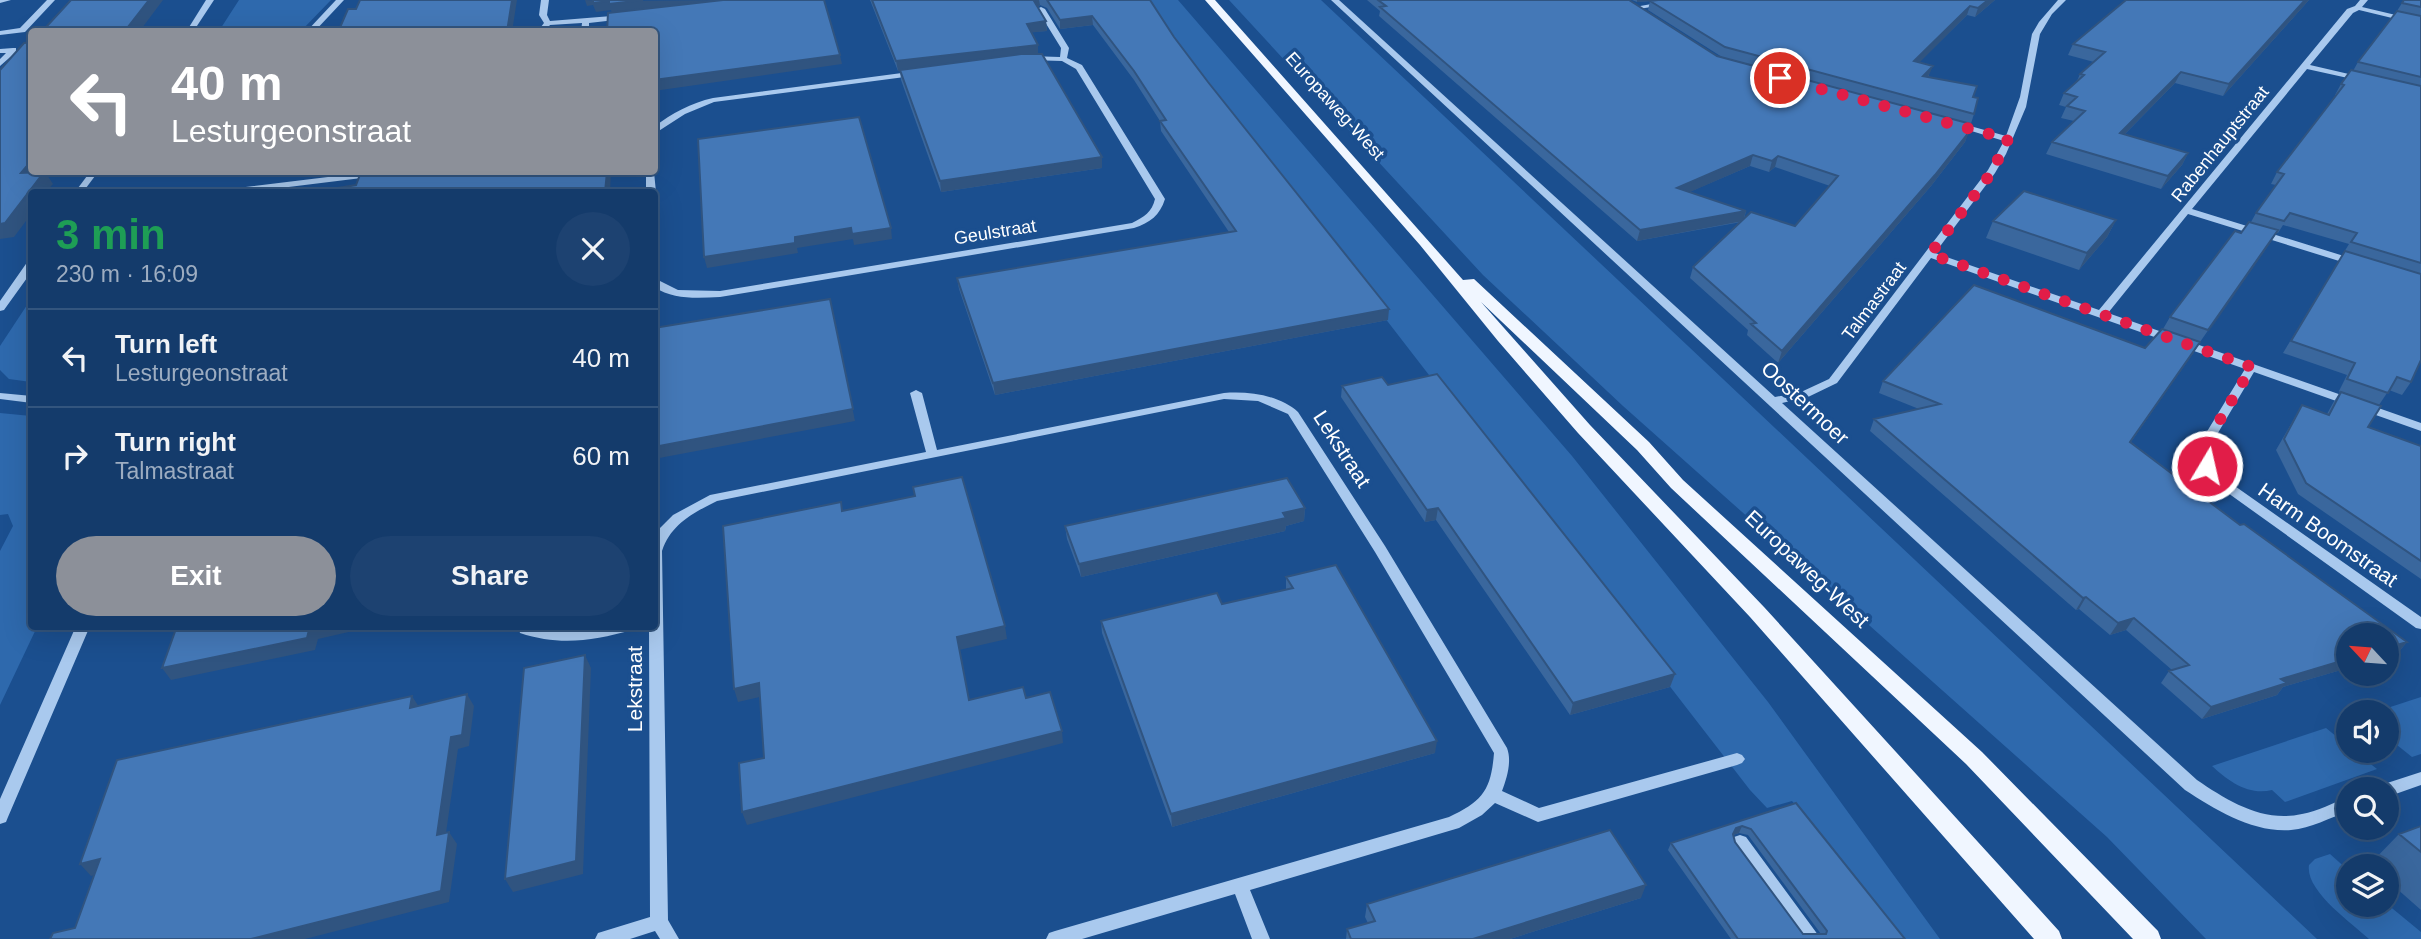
<!DOCTYPE html>
<meta charset="utf-8">
<style>
body{margin:0;font-family:Arial,sans-serif;background:#1d4271;color:#f1f3f6;height:100vh;display:flex;flex-direction:column;font-size:26px;white-space:nowrap}
*{box-sizing:border-box;margin:0}
p{font-size:23px;color:#9dadc1}
.icon{flex:none;width:38px;height:38px;fill:none;stroke:currentColor;stroke-width:2;stroke-linecap:round;stroke-linejoin:round}
.map{position:relative;flex:1;overflow:hidden}
.details{position:absolute;left:28px;top:189px;width:630px;height:441px;display:flex;flex-direction:column;background:#143b6b;border-radius:7px;box-shadow:0 7px 28px #0002,0 0 0 2px #33557e}
.details>*{flex:none}
.top-card{position:absolute;left:28px;top:28px;width:630px;height:147px;border-radius:7px;box-shadow:0 7px 28px #0002,0 0 0 2px #33557e;background:#8c9099;color:#fff;overflow:hidden}
.needle{width:46px;rotate:296deg}
.controls{position:absolute;left:2336px;top:623px;display:grid;gap:14px}
.controls a{display:grid;place-items:center;width:63px;height:63px;border-radius:50%;background:#143b6b;box-shadow:0 7px 28px #0002,0 0 0 2px #33557e;font-size:35px}
.pin{position:absolute;display:grid;place-items:center;width:60px;height:60px;color:#fff;margin:-30px;border:4px solid #fff;border-radius:50%;box-shadow:0 2px 7px #0007}
.me{position:absolute;width:77px;margin:-38px;rotate:9deg;stroke-linejoin:round;filter:drop-shadow(0 0 5px #0008)}
.turn{display:flex;align-items:center;gap:24px;height:147px;padding:0 28px;font-size:32px}
.turn .icon{width:91px;height:91px;stroke-width:2.5}
.turn b{display:block;font-size:49px;line-height:60px}
.round{display:grid;place-items:center;flex:none;width:74px;height:74px;border-radius:37px;background:#1d4271}
.summary{display:flex;align-items:center;justify-content:space-between;height:119px;padding:0 28px}
h1{font-size:42px;font-weight:600;line-height:52px;color:#1e9e55}
.primary-button{display:flex;gap:14px;margin-top:auto;padding:14px 28px}
.primary-button a{flex:1;height:80px;border-radius:42px;background:#8c9099;color:#fff;font-size:28px;font-weight:600;line-height:80px;text-align:center}
.primary-button a+a{background:#1d4271;color:#f1f3f6}
ul{padding:0;list-style:none}
li{display:flex;align-items:center;gap:21px;height:98px;padding:0 28px;border-top:2px solid #33557e}
li div{flex:1}
li b{display:block;font-size:26px}
li em{font-style:normal}
.map>svg:first-child{display:block}
.green{fill:#2e69ad}
.lines{fill:none;stroke-linecap:round;stroke-linejoin:round}
.minor{fill:#a9c9ee;fill-rule:evenodd}
.major{fill:#f0f6ff;fill-rule:evenodd}
.wall{fill:#3a679d;fill-rule:evenodd}
.shaded-wall{fill:#305480}
.building{fill:#4478b7;stroke:#305480;stroke-width:2;fill-rule:evenodd}
.route{stroke:#e11d48;stroke-width:12;stroke-dasharray:0 21.6}
.labels{text-anchor:middle;stroke-width:7;stroke-linejoin:round;paint-order:stroke}
.far-street-label{font-size:18px;fill:#fff;stroke:#1b4f8f}
.street-label{font-size:21px;fill:#fff;stroke:#1b4f8f}
</style>
<div class="map">
<svg width="2421" height="939" viewBox="0 0 2421 939">
<rect width="100%" height="100%" fill="#1b4f8f"/>
<path class="green" d="M239,0H331L301,31H219Z
M1139,0H1178L1572,456L1768,702L1940,939H1903L1792,801L1767,808L1750,790Z
M1229,0H1321L2317,939H2206L2107,837L1623,406L1483,275Z
M31,299V382L9,379L0,370V346Z
M0,413L31,416L32,626L37,627L0,705V551L13,526L8,514L0,515Z
M2421,697V754L2412,757L2387,737V712H2375Z
M2326,728L2348,746V751H2354L2377,769L2285,802L2272,790C2249,796 2228,781 2212,766Z
M2330,854L2348,870V905L2387,904L2421,932V939H2369C2352,923 2305,891 2309,865L2315,859Z"/>
<g class="lines">
<path class="minor" d="M0,0H11L0,3Z
M47,0H55L25,32L0,35V31L20,28Z
M206,0H214L193,32H186Z
M336,0H344L314,32H306Z
M541,0H549L547,15L550,21L624,15L628,17L624,19L589,23V32H581L582,23L550,25L544,32H537L544,23L539,15Z
M1331,0H1339L1775,397L1801,392L1829,379L1988,170L2004,141L1952,125L1956,122L2006,136L2020,97L2032,34L2039,22L2058,0H2066L2052,14L2040,34L2026,107L2006,154L1995,173L1935,253L2099,310L2347,9L2355,6L2360,0H2368L2362,7L2421,21V25L2359,10L2353,13L2310,65L2366,78V82L2307,69L2192,209L2360,261V265H2352L2188,214L2108,313L2421,423V431L2254,372L2212,443C2209,458 2213,466 2222,477L2421,617V629L2416,628L2214,483L2200,463L2199,454L2200,443L2245,369L1931,258L1837,383L1808,397L1782,403L2197,780C2228,801 2263,823 2302,814C2318,811 2333,803 2348,797V811C2330,818 2311,828 2291,830C2253,833 2216,810 2185,790Z
M1674,0H1693L1633,10L1629,8Z
M1041,7L1045,9L1069,48L1067,58L1082,65L1165,199C1160,215 1150,223 1134,228L720,297C697,298 674,300 654,287V278L678,290L720,291L1132,223C1144,217 1152,212 1155,199L1076,69L1062,61L1029,60L1025,58L1029,56L1060,57L1061,48L1037,9Z
M13,48H16V52L0,66V59L6,53H0V49Z
M917,71H920V75L714,102L685,114L654,134V127C672,113 691,103 713,98Z
M90,172H98L83,192H75Z
M369,172H390L386,175L247,192H224L229,189Z
M646,172H654L656,192L654,194L646,192Z
M32,260V271L4,310L0,311V301L28,261Z
M916,390L922,393L937,450L1224,393C1249,391 1279,395 1298,412L1385,546L1507,748C1512,761 1507,778 1502,791L1539,808L1737,753L1742,755L1745,759L1742,763L1737,765L1538,822L1495,803L1482,815L1459,828L1250,890L1270,939H1252L1235,894L1082,939H1046L1049,933L1055,931L1449,817C1483,801 1491,790 1494,753L1375,552L1288,414L1258,401L1224,399L717,501C693,513 671,524 662,551L668,920L679,939H660L655,931L630,939H595L598,933L650,917L649,626H654V537L659,529L673,515L710,495L926,452L910,393Z
M0,393L32,396V403L0,399Z
M76,626H90L8,817L6,822L0,824V799Z
M518,626H533L563,632L604,626H634L632,630C593,641 559,646 520,633Z
M2421,772V785L2387,797V789H2379L2381,785Z
M1740,835L1746,837L1821,939H1802L1734,847L1732,842L1734,837Z"/>
<path class="major" d="M1205,0H1215L1463,280L1474,279L1649,442L1683,480L1982,752L2158,931L2161,939H2133L1966,764L1671,488L1637,450L1481,302L1590,425L1764,607L2059,931L2062,939H2034L1750,617L1578,433L1498,341L1420,245Z"/>
</g>
<path class="wall" d="M870,0H1150L1174,37L1388,320L995,395L959,289L957,278L1229,232L1161,131L1160,121L1134,80L1093,25L1060,29L1047,8L1040,5L1038,7L1046,21L1047,31L1031,32L1038,54L1102,168L941,192L901,80L900,71H898Z
M1367,0H1629L1717,56L1910,107L1722,57L1648,10L1650,1H1653L1637,2L1632,0H1995L1975,17L1967,15L1919,62L1929,75L1928,77L1973,97L1974,114L1965,142L1931,186L1778,363L1747,335L1748,330L1690,278L1693,267L1741,222L1637,241L1379,16L1380,11ZM1750,166L1769,172L1775,167L1830,186L1795,226L1744,219L1746,211L1689,192Z
M2309,0L2223,96L2175,83L2125,134L2188,153L2182,165L2161,189L2046,154L2052,142L2074,121L2061,118L2066,107L2059,105L2064,93L2077,81L2080,74L2094,62L2068,55L2073,44Z
M2421,0V360L2411,382L2402,395L2389,390L2379,405L2368,427L2421,446V579L2298,494L2276,450L2302,405L2327,414L2333,403L2340,392L2339,391L2347,375L2283,353L2349,244L2283,225L2278,233L2276,232L2131,442L2240,525L2407,642L2397,654L2387,657V635H2348V668L2283,687L2277,695L2202,719L2161,683L2169,671L2172,670L2126,630L2110,635L2079,609L2076,610L1870,431L1874,419L1919,409L1879,393L1883,381L2145,348L2163,329L2170,317L2251,222L2256,213L2276,185L2271,184L2277,172L2336,95H2335L2341,84L2353,71L2358,62L2397,11L2402,3Z
M2116,220L2107,237L2079,270L1986,238L1993,221Z
M1388,385L1675,674L1670,687L1570,715L1436,520L1425,522L1341,397L1342,386Z
M1305,508L1304,521L1286,526L1285,531L1081,577L1067,539L1065,526Z
M1286,577L1435,753L1172,827L1102,633L1101,621L1222,604L1286,590Z
M1796,803L1905,939H1731L1668,850L1671,843ZM1739,833L1748,835L1821,934H1803L1735,842L1733,835Z
M2421,826V910L2387,880V866H2371L2369,865L2399,834Z
M1641,898L1510,939H1346L1347,929L1368,923L1365,917L1367,904Z"/>
<path class="shaded-wall" d="M149,0H163L139,32H124Z
M512,0H517L512,32H507Z
M585,0L609,1L725,0L612,13L611,10L596,12L593,5L587,6Z
M1035,0H1039L1040,5L1035,10L1034,1Z
M1637,0H1663L1637,2Z
M1988,0H1995L1975,17L1978,8Z
M2305,0H2309L2223,96L2229,84Z
M1970,6L1967,15L1911,71L1914,61Z
M1092,16L1093,25L1060,29V20Z
M1046,21L1047,31L1027,33V24Z
M1038,45V54L898,71L896,61Z
M840,55L842,64L654,91V80Z
M1933,66L1929,75L1920,86L1923,76Z
M2181,72L2175,83L2114,145L2120,133Z
M1969,132L1965,142L1931,186L1778,363L1782,351Z
M2188,153L2182,165L2161,189L2168,176Z
M1753,155L1750,166L1674,199L1677,188Z
M1778,156L1775,167L1769,172L1772,161Z
M1102,157V168L941,192L940,181Z
M32,160V172H41L21,173Z
M44,172H45L53,184L46,192H32V213L14,237L0,239V224Z
M244,172H288L247,177Z
M607,172H611L610,192H605Z
M1746,211L1743,221L1637,241L1640,230Z
M2116,220L2107,237L2079,270L2087,253Z
M851,228L853,239L797,248L798,253L707,268L704,257L795,237Z
M891,228L892,239L854,245L852,234Z
M2278,230L2271,242L2201,343L2248,272Z
M830,299L855,421L654,459V447Z
M1389,309L1388,320L995,395L993,383Z
M2200,342L2193,354L2123,453L2130,442Z
M1305,508L1304,521L1286,526L1285,531L1081,577L1079,564Z
M1438,508L1436,520L1425,522L1427,510Z
M2086,597L2079,609L2076,610L2083,598Z
M2134,618L2126,630L2110,635L2118,623Z
M310,626H375L318,639L315,650L171,680L162,668Z
M400,626H427L403,632Z
M1005,626L1007,639L959,650L957,637Z
M2407,642L2397,654L2387,657V648Z
M585,655L591,668L583,874L513,892L505,879Z
M2348,659V668L2283,687L2277,695L2202,719L2211,707L2281,679Z
M1675,674L1670,687L1570,715L1573,703Z
M759,683L764,696L738,702L734,689Z
M467,694L474,706L469,746L458,749L444,847L437,835L451,737Z
M412,696L419,707L410,708Z
M1062,731L1063,743L747,825L742,812Z
M1437,741L1435,753L1172,827L1171,814Z
M1742,826L1739,833L1733,835L1730,841L1736,828Z
M449,832L457,844L449,902L305,939H251Z
M100,859L111,871L91,876L80,864Z
M1646,885L1641,898L1510,939H1473Z"/>
<path class="building" d="M71,0H149L124,32H47V26Z
M360,0H512L507,32H338L348,9H356Z
M593,0H643L609,4V1L593,3Z
M723,0H824L840,55L654,80V32H607L608,13Z
M872,0H1035L1034,1L1046,21L1027,24L1038,45L896,61Z
M1047,0H1150L1174,37L1208,82L1389,309L993,383L957,278L1236,231L1160,121L1166,120L1134,71L1092,16L1060,20Z
M1378,0H1629L1717,56L1971,124L1969,132L1935,175L1782,351L1751,324L1756,323L1693,267L1751,212L1795,226L1838,176L1778,156L1772,161L1753,155L1677,188L1746,211L1640,230L1380,7L1386,6Z
M1658,0H1988L1978,8L1970,6L1914,61L1933,66L1923,76L1977,86L1973,97L1978,98L1974,114L1725,47L1650,1Z
M2126,0H2305L2229,84L2181,72L2120,133L2188,153L2168,176L2052,142L2085,111L2067,106L2077,97L2064,93L2084,75L2080,74L2105,52L2073,44Z
M2404,0H2421V7L2402,3Z
M2397,11L2421,16V77L2358,62Z
M32,42V160L21,173L44,172L5,223L0,224V70L24,43Z
M1021,54H1042L1102,157L940,181L900,70Z
M2351,70L2421,86V263L2351,242L2357,233L2290,213L2284,221L2256,213L2284,174L2277,172L2344,85L2341,84Z
M859,117L891,228L852,234L851,228L795,237V243L704,257L698,139Z
M361,172H607L605,192H331L332,189L356,185Z
M2024,191L2116,220L2087,253L1993,221Z
M2249,222L2278,230L2208,330L2170,317L2235,231L2241,233Z
M2345,251L2421,274V360L2411,382L2397,377L2388,393L2347,379L2355,363L2291,341Z
M1974,285L2145,348L2162,329L2200,342L2130,442L2240,525L2244,524L2407,642L2387,648V635H2348V659L2281,679L2287,683L2211,707L2169,671L2189,665L2134,618L2118,623L2086,597L2083,598L1874,419L1940,404L1883,381Z
M830,299L853,409L654,447V328Z
M1437,374L1675,674L1573,703L1438,508L1427,510L1342,386L1382,377L1388,385Z
M2341,392L2381,406L2368,427L2421,446V561L2306,483L2284,439L2302,405L2329,415Z
M962,477L1005,626L957,637L969,700L1023,687L1026,698L1050,692L1062,731L742,812L739,763L764,758L759,683L734,689L723,526L841,502L842,511L915,496L913,487Z
M1287,478L1305,508L1283,513L1286,518L1079,564L1065,526Z
M1336,565L1437,741L1171,814L1101,621L1217,593L1222,604L1293,588L1286,577Z
M177,626H310L307,638L162,668Z
M585,655L576,861L505,879L524,668Z
M467,694L462,735L451,737L437,835L449,832L441,891L251,939H50L53,933L75,928L100,859L80,864L117,760L412,696L410,708Z
M1796,803L1905,939H1738L1671,843ZM1742,826L1751,829L1827,931L1826,934H1803L1735,842L1733,834L1736,828Z
M2421,826V852L2399,834Z
M1610,830L1646,885L1473,939H1351L1347,929L1375,921L1367,904Z"/>
<g class="lines">
<path class="route" d="M1780,78L2008,139L1992,172L1930,254L2252,367L2206,443L2203,455L2207,466"/>
</g>
<g class="labels">
<g class="far-street-label">
<text transform="translate(1335 106) rotate(48)" y="6">Europaweg-West</text>
<text transform="translate(2220 144) rotate(-51)" y="6">Rabenhauptstraat</text>
<text transform="translate(995 232) rotate(-9)" y="6">Geulstraat</text>
<text transform="translate(1874 301) rotate(-53)" y="6">Talmastraat</text>
</g>
<g class="street-label">
<text transform="translate(1805 403) rotate(43)" y="7">Oostermoer</text>
<text transform="translate(1342 449) rotate(57)" y="7">Lekstraat</text>
<text transform="translate(2328 535) rotate(35)" y="7">Harm Boomstraat</text>
<text transform="translate(1807 569) rotate(43)" y="7">Europaweg-West</text>
<text transform="translate(635 689) rotate(-90)" y="7">Lekstraat</text>
</g>
</g>
</svg>
<div class="controls">
<a><svg class="needle" viewBox="-14 -14 28 28"><path d="M0-13l5 13h-10z" fill="#e53935"/><path d="M0 13l5-13h-10z" fill="#9dadc1"/></svg></a>
<a><svg class="icon" aria-label="sound" viewBox="0 0 24 24"><path d="M4 9h4l5-4v14l-5-4H4zM17 9q2 3 0 6"/></svg></a>
<a><svg class="icon" aria-label="search" viewBox="0 0 24 24"><circle cx="10" cy="10" r="6"/><path d="M15 15l6 6"/></svg></a>
<a><svg class="icon" aria-label="layers" viewBox="0 0 24 24"><path d="M12 4l9 5-9 5-9-5zM3 14l9 5 9-5"/></svg></a>
</div>
<div class="pin" style="left:1780px;top:78px;background:#d93025"><svg class="icon" aria-label="arrive" viewBox="0 0 24 24"><path d="M6 21V4h12l-3 4 3 4H6"/></svg></div>
<svg class="me" style="left:2207px;top:466px" viewBox="-20 -20 40 40"><circle r="17" fill="#e11d48" stroke="#fff" stroke-width="3"/><path d="M0-11L8 9 0 5-8 9z" fill="#fff"/></svg>
<div class="top-card">
<div class="turn"><svg class="icon" aria-label="left" viewBox="0 0 24 24"><path d="M17 20v-9H6M10 6l-5 5 5 5"/></svg><div><b>40 m</b>Lesturgeonstraat</div></div>
</div>
<section class="details">
<div class="summary"><div><h1>3 min</h1><p>230 m · 16:09</p></div><a class="round"><svg class="icon" aria-label="close" viewBox="0 0 24 24"><path d="M6 6l12 12M18 6L6 18"/></svg></a></div>
<ul>
<li><svg class="icon" aria-label="left" viewBox="0 0 24 24"><path d="M17 20v-9H6M10 6l-5 5 5 5"/></svg><div><b>Turn left</b><p>Lesturgeonstraat</p></div><em>40 m</em></li>
<li><svg class="icon" aria-label="right" viewBox="0 0 24 24"><path d="M7 20v-9h11M14 6l5 5-5 5"/></svg><div><b>Turn right</b><p>Talmastraat</p></div><em>60 m</em></li>
</ul>
<div class="primary-button"><a>Exit</a><a>Share</a></div>
</section>
</div>
